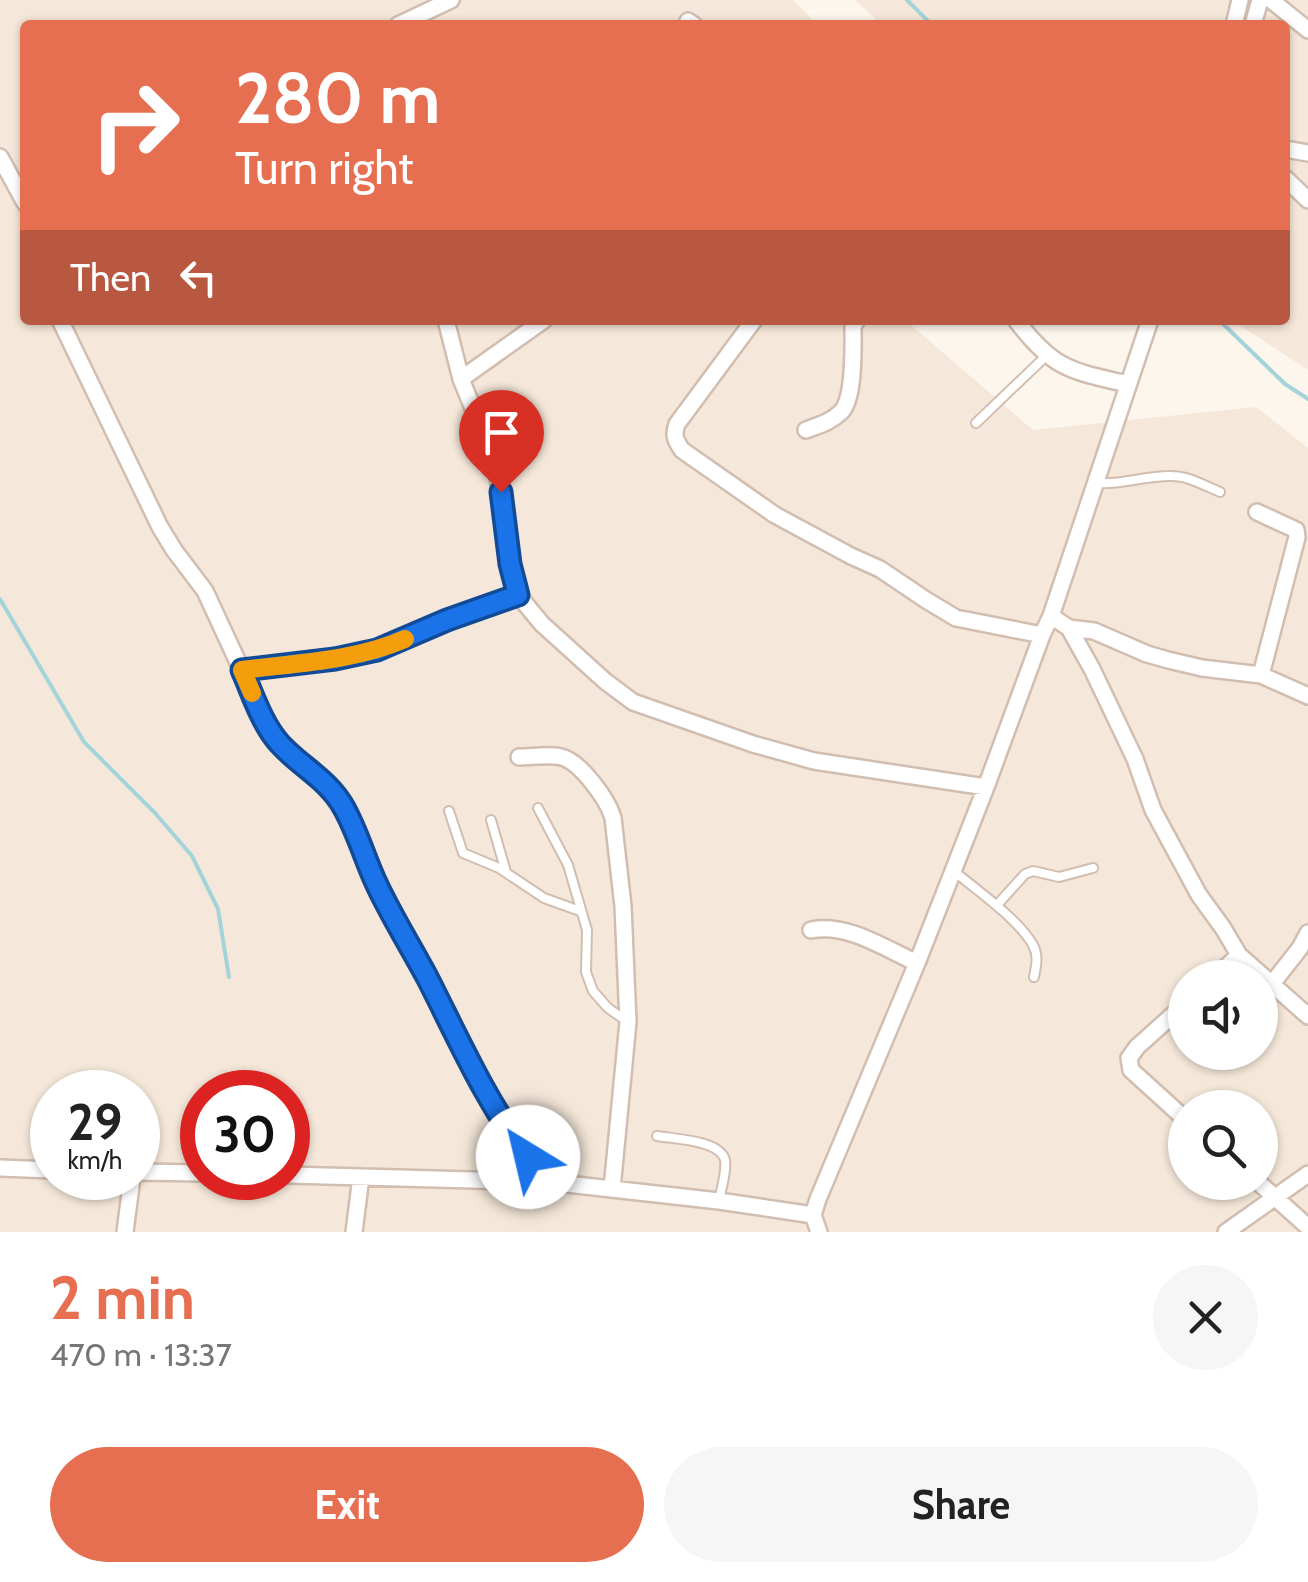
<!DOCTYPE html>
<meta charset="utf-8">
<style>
body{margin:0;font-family:Cabin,sans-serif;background:#f6f6f6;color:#222;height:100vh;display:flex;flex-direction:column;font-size:38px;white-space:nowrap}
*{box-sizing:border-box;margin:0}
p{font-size:32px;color:#767676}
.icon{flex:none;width:55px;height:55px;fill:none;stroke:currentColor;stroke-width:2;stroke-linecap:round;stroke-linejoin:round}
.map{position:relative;height:1232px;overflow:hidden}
.side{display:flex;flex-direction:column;background:#fff;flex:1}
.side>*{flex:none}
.hud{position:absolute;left:20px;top:20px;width:1270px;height:305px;border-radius:10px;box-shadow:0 2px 8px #0004;background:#e76f51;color:#fff;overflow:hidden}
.fabs{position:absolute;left:1168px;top:960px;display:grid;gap:20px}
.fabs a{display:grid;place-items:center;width:110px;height:110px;border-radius:50%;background:#fff;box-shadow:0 2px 8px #0004;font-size:50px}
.speed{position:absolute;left:30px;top:1070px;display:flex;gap:20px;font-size:50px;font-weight:700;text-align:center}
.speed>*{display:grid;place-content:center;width:130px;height:130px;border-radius:50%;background:#fff;box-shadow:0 2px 8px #0004;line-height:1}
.speed small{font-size:25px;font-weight:400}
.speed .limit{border:15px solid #d22;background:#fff;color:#111}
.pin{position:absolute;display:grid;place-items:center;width:85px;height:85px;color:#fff;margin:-102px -42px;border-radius:50% 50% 50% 0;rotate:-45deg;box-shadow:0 0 10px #0007}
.pin .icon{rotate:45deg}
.me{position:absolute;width:110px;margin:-55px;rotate:324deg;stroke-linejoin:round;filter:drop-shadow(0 0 8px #0008)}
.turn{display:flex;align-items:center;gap:35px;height:210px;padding:0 50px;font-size:45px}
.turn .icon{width:130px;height:130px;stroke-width:2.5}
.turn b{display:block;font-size:70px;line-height:85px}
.then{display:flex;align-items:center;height:95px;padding:0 50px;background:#0003;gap:20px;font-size:38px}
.round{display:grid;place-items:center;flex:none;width:105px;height:105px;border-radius:52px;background:#f6f6f6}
.overview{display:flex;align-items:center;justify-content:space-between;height:170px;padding:0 50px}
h1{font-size:60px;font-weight:800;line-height:75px;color:#e76f51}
.action{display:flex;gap:20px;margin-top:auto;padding:20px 50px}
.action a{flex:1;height:115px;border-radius:60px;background:#e76f51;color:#fff;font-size:40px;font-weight:800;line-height:115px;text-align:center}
.action a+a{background:#f6f6f6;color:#222}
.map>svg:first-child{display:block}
.residential{fill:#f5e8da;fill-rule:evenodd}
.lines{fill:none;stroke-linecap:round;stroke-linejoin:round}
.stream{stroke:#a5d3da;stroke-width:4}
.service-casing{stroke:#d1beb0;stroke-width:12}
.minor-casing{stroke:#d1beb0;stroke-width:20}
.service{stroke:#fff;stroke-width:8}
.minor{stroke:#fff;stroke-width:15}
.route-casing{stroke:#114b97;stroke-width:25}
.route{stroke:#1a73e8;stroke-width:18}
.slow{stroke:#f59e0b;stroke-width:18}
</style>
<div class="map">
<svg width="1308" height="1232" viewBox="0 0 1308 1232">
<rect width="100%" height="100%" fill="#fdf6ec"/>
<path class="residential" d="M0,0H793L818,25H25V320H905L1033,430L1256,407L1308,448V1232H0ZM1185,978H1260V1052H1185ZM52,1092H138V1178H52ZM202,1092H288V1178H202ZM1185,1108H1260V1182H1185Z
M855,0H1308V370L1232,320H1285V25H882Z"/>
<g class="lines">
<path class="stream" d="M907,0L932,25
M1219,320L1285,384L1308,399
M0,599L84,742L155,813L192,856L218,909L229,977"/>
<defs>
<path id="service" d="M976,423L1046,356
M1098,483C1123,485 1147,475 1172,476C1189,476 1205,486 1220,492
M538,808L568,865L587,930L586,972L593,991L608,1008L628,1022
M449,811L463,853L499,868L544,898L580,911
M491,820L506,872
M955,872C977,890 1019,920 1033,945C1039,956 1036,966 1034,977
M997,905L1025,874L1033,871L1059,877L1093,868
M657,1136C674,1139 720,1140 725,1160C727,1172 721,1189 719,1201"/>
<path id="minor" d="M1271,0L1308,30
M688,21L694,25
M398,25L451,0
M1234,25L1240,0
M1253,25L1260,0
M1285,149L1308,153
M0,157L25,203
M1285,178L1308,200
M60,320L160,527L174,550L205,591L268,727L281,745L324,780L342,803L365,854L375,882L428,979L473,1072L509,1131L549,1182
M446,320L461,379L493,457L501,492L510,564L518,595L542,624L605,681L633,702L753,744L814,761L986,787
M754,320L677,424C673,435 675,440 682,450L775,515L851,556L880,569L926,600L956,618L1042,635
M1016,320C1053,369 1070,371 1128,384
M461,379L544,320
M806,430C819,425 831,422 841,412C855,398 853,347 853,326L857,320
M1257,512L1296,530L1297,537L1261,675
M1051,616L1069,628L1092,669L1135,759L1153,810L1199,895L1223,928L1239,955L1308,1016
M1069,628L1094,631L1147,654L1168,660L1202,668L1261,675L1308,696
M242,670L335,659L377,650L447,620L518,595
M519,757C532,757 548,754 561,757C580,761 608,800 613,818L623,906L628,1022L612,1189
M811,930C848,923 884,948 917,963
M1214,978L1239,955
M1271,985L1300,948L1308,933
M1185,1004L1137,1047L1129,1058L1131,1070L1185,1119
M0,1168L52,1170
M138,1172L202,1173
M288,1175L549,1182L719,1201L813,1215
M1258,1182L1308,1227
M125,1232L132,1178
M354,1232L361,1177
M819,1232L813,1215L818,1199L917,963L986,787L1042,635L1051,616L1150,320
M1226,1232L1308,1174"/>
</defs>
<use href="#service" class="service-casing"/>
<use href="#minor" class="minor-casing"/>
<use href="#service" class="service"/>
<use href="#minor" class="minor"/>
</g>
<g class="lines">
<defs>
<path id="route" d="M501,492L510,564L518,595L447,620L377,650L335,659L242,670C253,695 262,724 280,744C301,767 329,780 344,808C358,833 365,860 377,885C392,917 411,947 428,979C459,1040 486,1102 528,1157"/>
</defs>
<use href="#route" class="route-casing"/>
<use href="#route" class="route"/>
<path class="slow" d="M252,693L242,670C297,663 354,661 405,639"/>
</g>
</svg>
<div class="fabs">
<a><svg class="icon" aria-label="sound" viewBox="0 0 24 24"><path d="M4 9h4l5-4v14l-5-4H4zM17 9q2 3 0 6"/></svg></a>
<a><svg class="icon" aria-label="search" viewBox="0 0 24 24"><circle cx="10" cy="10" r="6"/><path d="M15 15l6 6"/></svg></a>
</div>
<div class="speed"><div>29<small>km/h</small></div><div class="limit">30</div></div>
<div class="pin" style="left:501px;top:492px;background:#d93025"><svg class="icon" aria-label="arrive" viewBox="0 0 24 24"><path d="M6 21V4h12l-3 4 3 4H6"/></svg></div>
<svg class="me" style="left:528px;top:1157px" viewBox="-20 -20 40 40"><circle r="19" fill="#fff"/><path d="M0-13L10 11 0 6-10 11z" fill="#1a73e8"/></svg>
<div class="hud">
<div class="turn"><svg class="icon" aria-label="right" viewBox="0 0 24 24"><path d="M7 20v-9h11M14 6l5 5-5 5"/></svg><div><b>280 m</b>Turn right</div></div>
<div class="then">Then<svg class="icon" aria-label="left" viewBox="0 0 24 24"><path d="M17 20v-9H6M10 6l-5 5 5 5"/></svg></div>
</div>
</div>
<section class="side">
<div class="overview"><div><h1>2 min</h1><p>470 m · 13:37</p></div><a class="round"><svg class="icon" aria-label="close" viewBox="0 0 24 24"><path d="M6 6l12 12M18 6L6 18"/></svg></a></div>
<div class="action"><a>Exit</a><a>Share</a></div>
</section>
